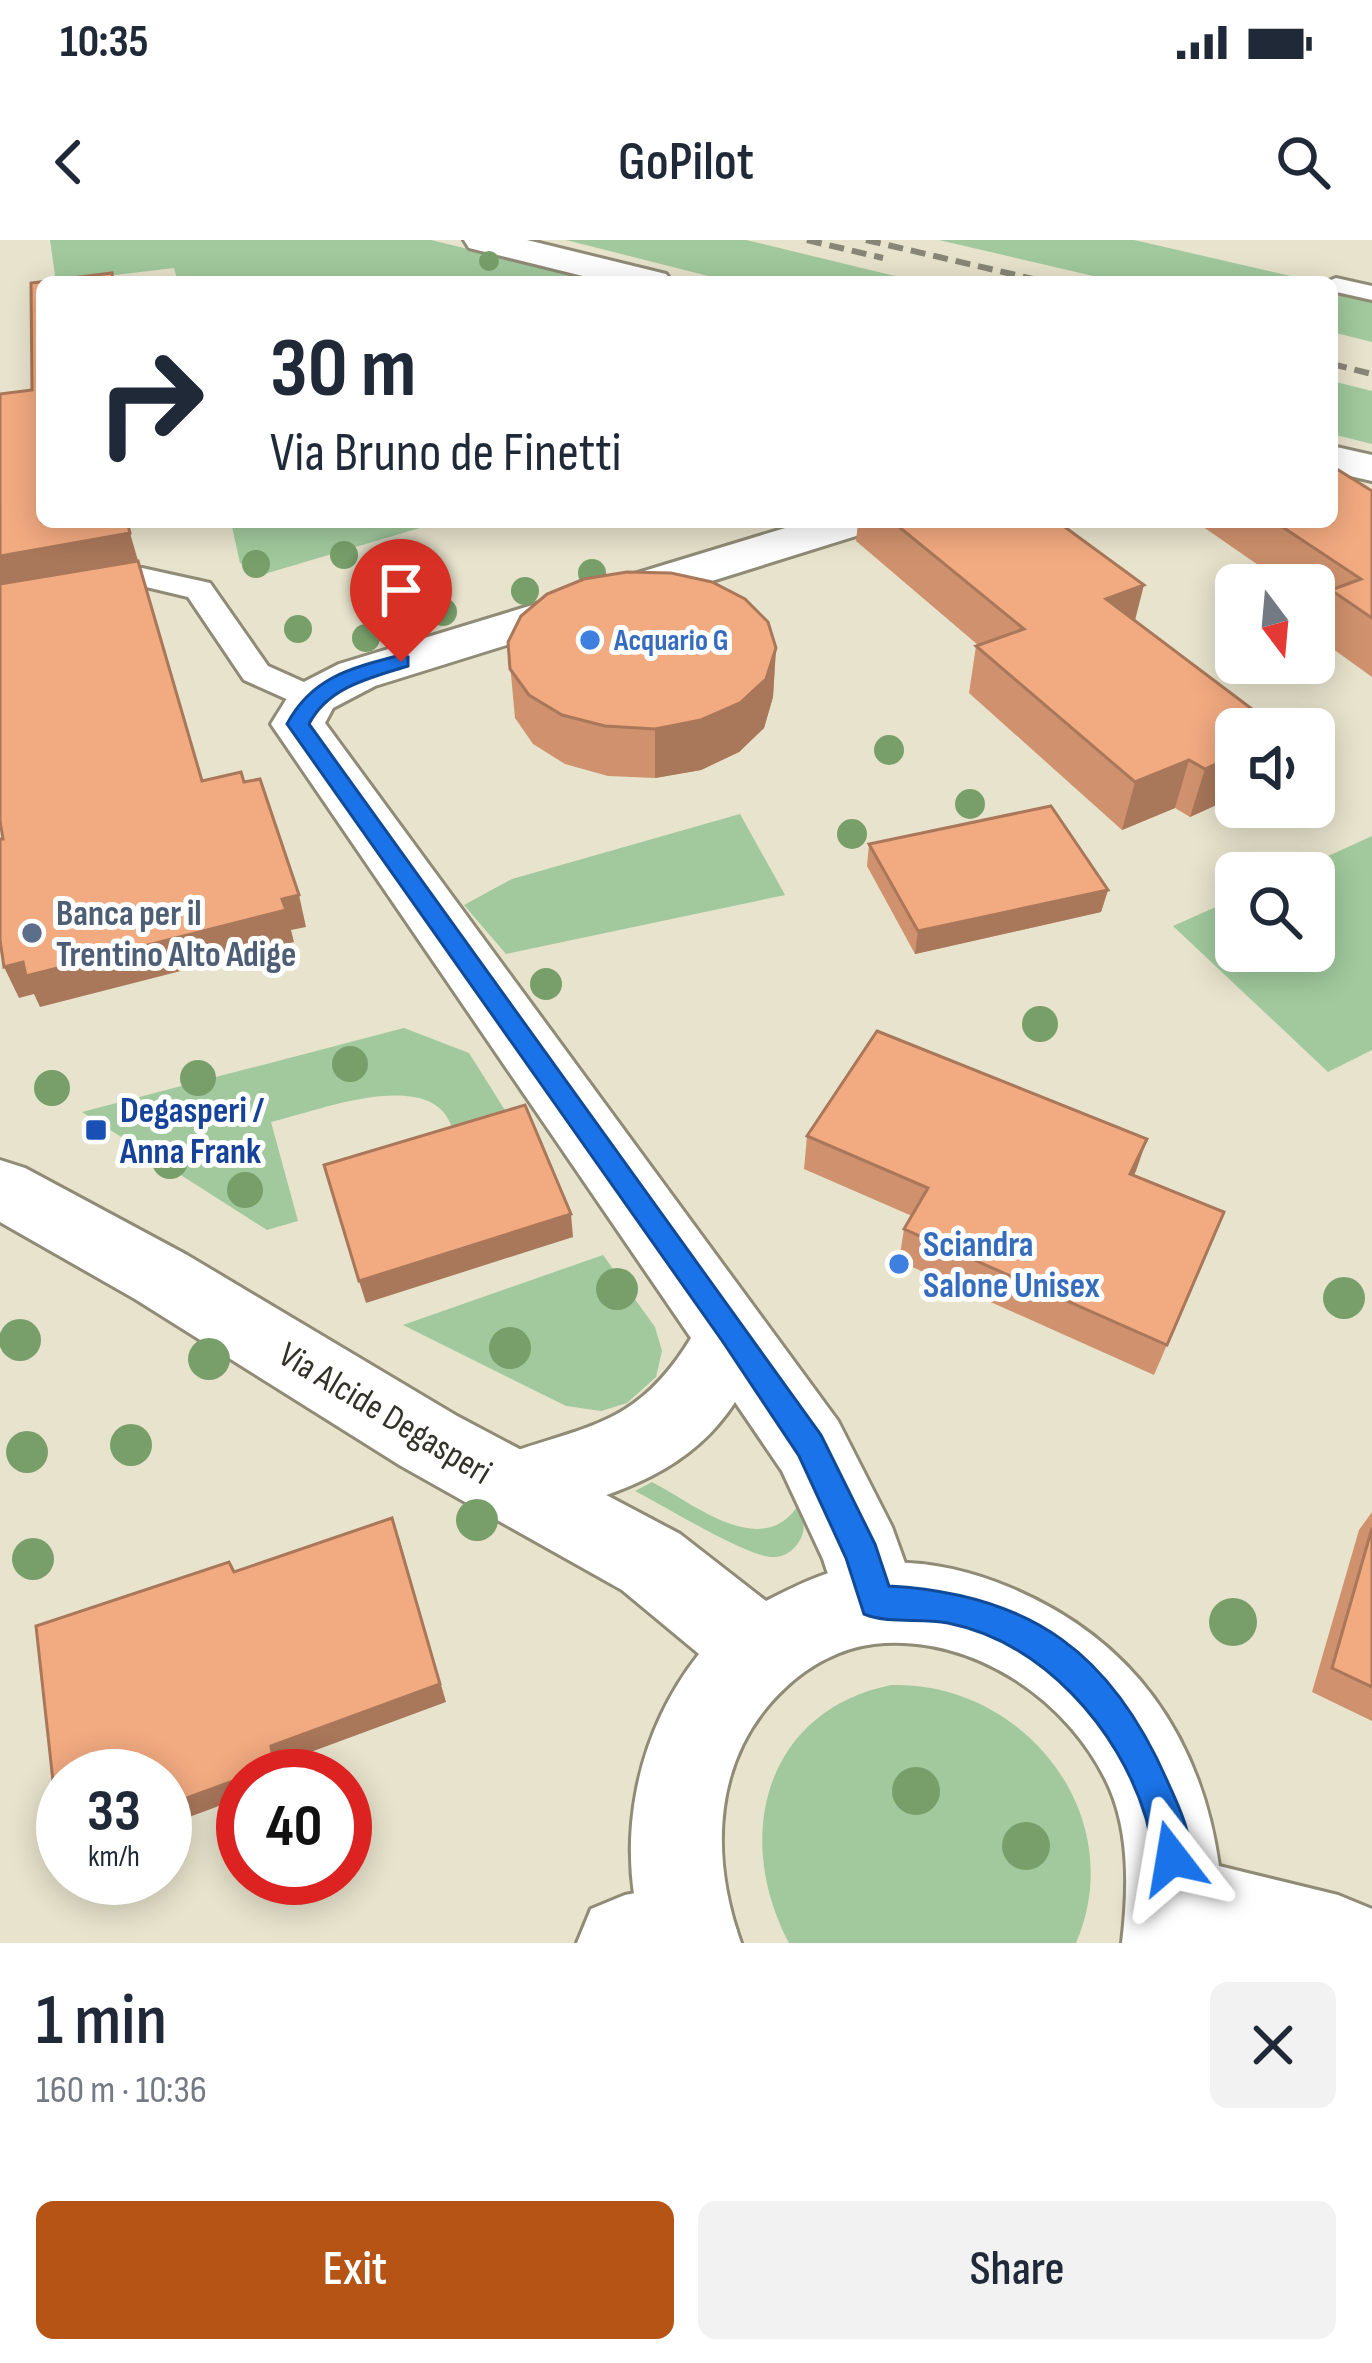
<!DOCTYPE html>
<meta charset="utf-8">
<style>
body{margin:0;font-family:"Sofia Sans Condensed",sans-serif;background:#f2f2f3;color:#1f2937;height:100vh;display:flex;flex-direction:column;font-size:45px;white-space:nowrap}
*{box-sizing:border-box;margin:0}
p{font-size:39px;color:#747a83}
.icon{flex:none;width:66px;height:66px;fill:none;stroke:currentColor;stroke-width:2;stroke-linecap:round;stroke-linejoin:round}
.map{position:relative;height:1703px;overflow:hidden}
.panel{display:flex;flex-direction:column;background:#fff;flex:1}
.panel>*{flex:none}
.banner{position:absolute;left:36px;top:36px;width:1302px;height:252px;border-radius:18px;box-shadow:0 6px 30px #0003;background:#fff;color:#1f2937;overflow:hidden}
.needle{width:78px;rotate:164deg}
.fabs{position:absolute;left:1215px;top:324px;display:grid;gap:24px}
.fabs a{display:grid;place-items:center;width:120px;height:120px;border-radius:18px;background:#fff;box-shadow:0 6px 30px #0003;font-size:60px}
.speed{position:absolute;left:36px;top:1509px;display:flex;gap:24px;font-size:60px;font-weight:700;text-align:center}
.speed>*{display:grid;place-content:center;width:156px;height:156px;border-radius:50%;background:#fff;box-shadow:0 6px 30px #0003;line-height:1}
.speed small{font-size:30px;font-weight:400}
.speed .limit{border:18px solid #d22;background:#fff;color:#111}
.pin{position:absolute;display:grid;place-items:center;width:102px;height:102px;color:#fff;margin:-123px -51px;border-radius:50% 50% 50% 0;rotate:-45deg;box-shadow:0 0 12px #0007}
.pin .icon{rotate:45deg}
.me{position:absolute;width:132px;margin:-66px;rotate:346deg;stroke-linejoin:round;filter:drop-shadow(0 0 9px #0008)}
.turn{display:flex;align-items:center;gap:42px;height:252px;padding:0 36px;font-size:54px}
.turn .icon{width:156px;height:156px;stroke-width:2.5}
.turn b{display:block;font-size:84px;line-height:102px}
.round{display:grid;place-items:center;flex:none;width:126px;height:126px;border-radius:18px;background:#f2f2f3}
.headline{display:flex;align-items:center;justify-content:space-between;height:204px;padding:0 36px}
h1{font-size:72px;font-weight:600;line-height:90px}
.primary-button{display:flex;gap:24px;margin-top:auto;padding:24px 36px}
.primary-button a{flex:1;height:138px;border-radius:18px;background:#b55414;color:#fff;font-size:48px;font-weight:600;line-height:138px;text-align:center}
.primary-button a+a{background:#f2f2f3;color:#1f2937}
.status{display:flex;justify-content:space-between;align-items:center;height:84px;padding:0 60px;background:#fff;direction:ltr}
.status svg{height:33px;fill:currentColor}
header{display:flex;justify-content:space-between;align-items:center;height:156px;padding:0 36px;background:#fff;font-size:54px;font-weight:600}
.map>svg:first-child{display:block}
.green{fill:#a1c99d}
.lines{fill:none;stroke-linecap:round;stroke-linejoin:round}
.lane-casing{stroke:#8f8b76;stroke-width:6}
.street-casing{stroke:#8f8b76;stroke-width:6}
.secondary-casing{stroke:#8f8b76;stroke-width:6}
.lane{fill:#fff;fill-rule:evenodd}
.street{fill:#fff;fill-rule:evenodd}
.secondary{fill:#fff;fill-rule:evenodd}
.rail{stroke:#888676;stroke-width:6;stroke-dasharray:15 8;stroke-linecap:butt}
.tree{fill:#789f6a}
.wall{fill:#d0926e}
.shaded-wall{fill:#a9775a}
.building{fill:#f2aa80;stroke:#a9775a;stroke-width:3}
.route{fill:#1a73e8;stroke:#114b97;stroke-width:3}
.shop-dot{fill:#3f7fe0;stroke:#fff;stroke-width:4.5}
.service-dot{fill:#5c6f8a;stroke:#fff;stroke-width:4.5}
.transit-dot{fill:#1a4fb4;stroke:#fff;stroke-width:4.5}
.labels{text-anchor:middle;stroke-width:10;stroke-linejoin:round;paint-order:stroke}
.far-shop-label{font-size:30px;font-weight:bold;fill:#366cbe;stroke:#fff;text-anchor:start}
.service-label{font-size:36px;font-weight:bold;fill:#4e5e75;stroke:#fff;text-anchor:start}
.transit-label{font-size:36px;font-weight:bold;fill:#164399;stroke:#fff;text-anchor:start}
.shop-label{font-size:36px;font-weight:bold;fill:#366cbe;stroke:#fff;text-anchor:start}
.street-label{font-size:36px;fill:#333229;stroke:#fff}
</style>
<div class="status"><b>10:35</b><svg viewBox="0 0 49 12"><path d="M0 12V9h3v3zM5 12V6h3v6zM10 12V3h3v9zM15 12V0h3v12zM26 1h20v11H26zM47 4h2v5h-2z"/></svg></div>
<header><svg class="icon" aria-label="back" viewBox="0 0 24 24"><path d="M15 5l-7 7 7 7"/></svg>GoPilot<svg class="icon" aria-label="search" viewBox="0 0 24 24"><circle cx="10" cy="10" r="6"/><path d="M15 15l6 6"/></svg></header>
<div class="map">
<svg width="1372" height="1703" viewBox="0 0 1372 1703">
<rect width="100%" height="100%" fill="#e7e3cc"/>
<path class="green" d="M50,0H431L603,42H178L174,28L56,42Z
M566,0H746L920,42H732Z
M939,0H1134L1317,42H1119Z
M1332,48L1372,63V102L1332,92Z
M1332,141L1372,151V204L1332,194Z
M231,282H440L261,335L240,323Z
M740,574L785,655L506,714L464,665L512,639Z
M1372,596V810L1328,832L1173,686L1236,658V711H1314V633H1291Z
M404,788L469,813L508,875L452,888C433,825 317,871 271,882L298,981L267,990L82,872Z
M603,1015L655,1087L662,1111L656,1137L627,1163L601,1171L566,1166L403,1085Z
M652,1242C693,1263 760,1320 797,1267C804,1279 807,1291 798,1303C793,1311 784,1317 774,1317C750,1319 661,1264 635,1251Z
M891,1445C1024,1441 1131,1576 1076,1703H789C733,1598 764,1471 891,1445Z"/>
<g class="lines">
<defs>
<path id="lane" d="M1336,38L1372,46V60L1332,51V42H1326Z
M142,328L210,343L268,426L324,451L329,458L324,465H300L244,440L188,357L142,346L0,372V354Z"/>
<path id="street" d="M464,0H527L666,34L672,42H607L469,8Z
M1332,206L1372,215V241L1332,232Z
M805,282H876L869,292L375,446L333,468L325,483L838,1181L892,1287L919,1362L907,1391L877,1403L847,1391L823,1319L782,1231L735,1162C684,1241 600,1257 515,1284L487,1273L475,1247L487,1221C580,1185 634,1192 691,1098L271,484L294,447L339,424Z
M689,1643L723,1657L737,1691L732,1703H577L591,1669L625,1655Z"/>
<path id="secondary" d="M0,920L25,928L187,1015L457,1176L680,1294L766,1361C801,1343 838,1325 878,1323C925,1320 968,1330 1011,1348C1132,1399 1201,1496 1219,1626L1338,1655L1372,1669V1703H1122C1128,1653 1130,1596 1110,1549C1071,1460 972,1393 874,1404C841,1408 809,1425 785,1448C713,1515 709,1614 741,1703H645C614,1604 635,1495 699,1414L622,1350L401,1226L135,1059L0,982Z"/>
</defs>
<use href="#lane" class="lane-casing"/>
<use href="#street" class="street-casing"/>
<use href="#secondary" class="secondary-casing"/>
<use href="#lane" class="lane"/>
<use href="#street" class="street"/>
<use href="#secondary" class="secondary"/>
<path class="rail" d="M807,0L883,18
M866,0L1046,42
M1332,124L1372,134"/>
</g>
<g class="tree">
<circle cx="489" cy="21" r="10"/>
<circle cx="344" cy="315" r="14"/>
<circle cx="256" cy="324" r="14"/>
<circle cx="592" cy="333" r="14"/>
<circle cx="525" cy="351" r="14"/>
<circle cx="443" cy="372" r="14"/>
<circle cx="298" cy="389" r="14"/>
<circle cx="366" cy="398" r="14"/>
<circle cx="889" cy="510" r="15"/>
<circle cx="970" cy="564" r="15"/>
<circle cx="852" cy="594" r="15"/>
<circle cx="546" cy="744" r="16"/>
<circle cx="1040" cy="784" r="18"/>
<circle cx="350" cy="824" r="18"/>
<circle cx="198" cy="838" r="18"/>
<circle cx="52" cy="848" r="18"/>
<circle cx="170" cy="921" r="18"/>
<circle cx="245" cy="950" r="18"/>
<circle cx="617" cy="1049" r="21"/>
<circle cx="1344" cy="1058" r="21"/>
<circle cx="20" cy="1100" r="21"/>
<circle cx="510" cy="1108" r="21"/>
<circle cx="209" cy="1119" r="21"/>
<circle cx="131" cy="1205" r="21"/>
<circle cx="27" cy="1212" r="21"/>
<circle cx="477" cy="1280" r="21"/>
<circle cx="33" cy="1319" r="21"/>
<circle cx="1233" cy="1382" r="24"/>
<circle cx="916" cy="1551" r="24"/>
<circle cx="1026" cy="1606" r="24"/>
</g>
<path class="wall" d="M1372,251V437L1315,396L1323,370L1314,364V345H1287L1196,282H1332Z
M858,282H1058L1135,381L1273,485L1272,489H1236V556L1190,577L1175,568L1122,590L969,453L976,406L978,405L856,301Z
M508,402L776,408L773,457L764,488L739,512L701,530L655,538L608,536L565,524L533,504L515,478Z
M869,604L1108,650L1101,672L915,714L867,626Z
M807,896L1134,935L1224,972L1154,1135L899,1021L904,989L912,976L804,929Z
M1372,1272V1481L1312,1452L1359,1290Z"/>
<path class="shaded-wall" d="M130,293L139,324L0,349V316Z
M1144,345L1132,392L1106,359Z
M776,408L773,457L764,488L739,512L701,530L655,538V489Z
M1236,515V556L1190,577L1205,529Z
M1189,520L1175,568L1122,590L1135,542Z
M1108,650L1101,672L915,714L918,691Z
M299,655L306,687L291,690L294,702L40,767L34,754L19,758L4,727Z
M1147,899L1136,931L1119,965L1130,934Z
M571,974L573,997L366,1063L359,1041Z
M399,1298L446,1462L281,1523L283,1536H247L271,1506Z
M243,1538V1557L165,1586V1566Z"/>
<path class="building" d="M112,33L113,42H42V282H127L130,293L0,316V154L32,150L31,43Z
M1332,226L1372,251V378L1331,350L1361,339L1275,282H1332Z
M893,282H1058L1144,345L1106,359L1273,485L1265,489H1236V515L1205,529L1189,520L1135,542L976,406L1024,389Z
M138,321L202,541L241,532L244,542L260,539L299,655L282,659L286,670L26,736L23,722L4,727L0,700V599H3L0,581V344Z
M627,332L671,333L712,342L745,359L768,382L776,408L766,439L740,463L701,480L655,489L605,486L562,475L529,455L510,429L508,402L521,376L547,354L584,339Z
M1051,566L1108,650L918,691L869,604Z
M877,791L1147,899L1130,934L1224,972L1167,1105L904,989L928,948L807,896Z
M525,865L571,974L359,1041L324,925Z
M392,1278L440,1444L271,1506L274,1526L165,1566V1536H63V1603L60,1605L36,1386L229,1322L234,1332Z
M1372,1288V1447L1332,1428Z"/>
<path class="route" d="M401,415L408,417V426C370,438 328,447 309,484L821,1195L875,1304L889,1346C1032,1354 1113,1414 1169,1545C1181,1571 1197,1604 1186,1632L1172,1638L1159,1632C1151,1614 1151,1596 1146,1578C1119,1488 1042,1402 948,1383C920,1377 891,1385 864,1374L846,1318L799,1216L723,1102L287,484C312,437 351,428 401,415Z"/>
<g class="shop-dot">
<circle cx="590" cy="400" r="12"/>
<circle cx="899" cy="1024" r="12"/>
</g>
<circle class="service-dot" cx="32" cy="693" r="12"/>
<rect class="transit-dot" x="84" y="878" width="24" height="24" rx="6"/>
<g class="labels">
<g class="far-shop-label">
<text x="614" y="410">Acquario G</text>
</g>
<g class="service-label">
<text x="56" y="685">Banca per il<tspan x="56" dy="41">Trentino Alto Adige</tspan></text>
</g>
<g class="transit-label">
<text x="120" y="882">Degasperi /<tspan x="120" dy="41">Anna Frank</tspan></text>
</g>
<g class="shop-label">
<text x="923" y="1016">Sciandra<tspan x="923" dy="41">Salone Unisex</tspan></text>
</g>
<g class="street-label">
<text transform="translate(386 1172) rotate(31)" y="13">Via Alcide Degasperi</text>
</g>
</g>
</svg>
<div class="fabs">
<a><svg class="needle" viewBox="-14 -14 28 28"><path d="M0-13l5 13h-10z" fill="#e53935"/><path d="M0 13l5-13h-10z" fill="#747a83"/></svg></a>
<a><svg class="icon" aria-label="sound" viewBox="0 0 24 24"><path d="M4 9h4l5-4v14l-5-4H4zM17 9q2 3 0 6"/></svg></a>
<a><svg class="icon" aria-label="search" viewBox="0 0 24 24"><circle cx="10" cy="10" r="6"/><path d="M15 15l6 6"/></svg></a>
</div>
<div class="speed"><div>33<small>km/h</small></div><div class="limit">40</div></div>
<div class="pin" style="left:401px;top:422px;background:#d93025"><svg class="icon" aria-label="arrive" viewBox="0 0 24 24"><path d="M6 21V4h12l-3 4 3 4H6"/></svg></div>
<svg class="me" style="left:1172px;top:1618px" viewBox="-20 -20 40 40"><path d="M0-17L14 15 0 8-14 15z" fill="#1a73e8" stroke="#fff" stroke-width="4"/></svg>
<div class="banner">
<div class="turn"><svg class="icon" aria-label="right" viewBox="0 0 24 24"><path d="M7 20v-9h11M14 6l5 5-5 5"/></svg><div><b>30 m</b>Via Bruno de Finetti</div></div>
</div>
</div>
<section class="panel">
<div class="headline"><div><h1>1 min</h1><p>160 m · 10:36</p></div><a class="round"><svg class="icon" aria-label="close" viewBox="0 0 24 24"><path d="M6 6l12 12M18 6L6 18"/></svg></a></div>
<div class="primary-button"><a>Exit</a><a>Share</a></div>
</section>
